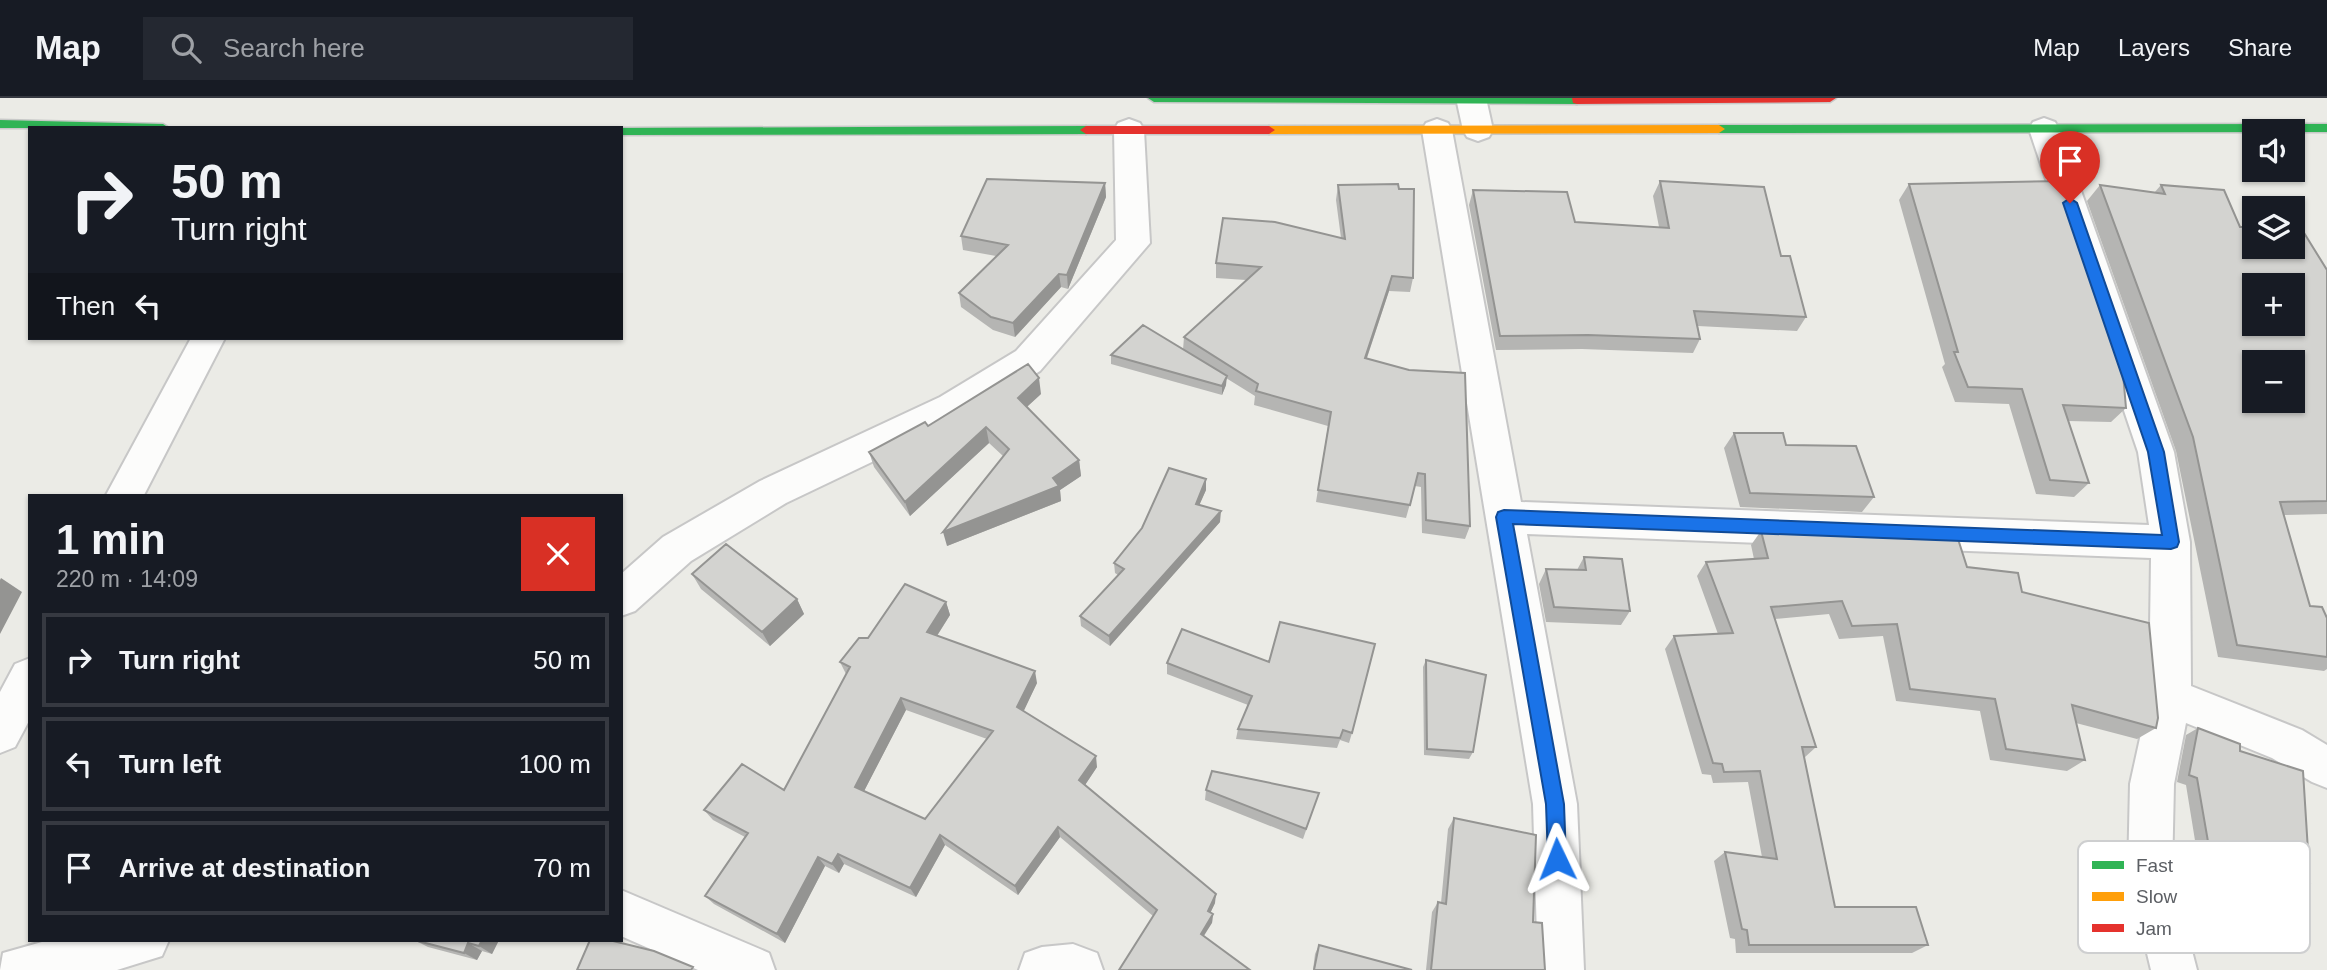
<!DOCTYPE html>
<meta charset="utf-8">
<style>
body{margin:0;font-family:Arial,sans-serif;background:#242831;color:#f1f3f6;height:100vh;display:flex;flex-direction:column;font-size:26px;white-space:nowrap}
*{box-sizing:border-box;margin:0}
p{font-size:23px;color:#9ea1a6}
.icon{flex:none;width:38px;height:38px;fill:none;stroke:currentColor;stroke-width:2;stroke-linecap:round;stroke-linejoin:round}
.map{position:relative;flex:1;overflow:hidden}
.side{position:absolute;left:28px;top:396px;width:595px;height:448px;display:flex;flex-direction:column;background:#171b24;border-radius:0px;box-shadow:0 2px 5px #0004}
.side>*{flex:none}
.top-card{position:absolute;left:28px;top:28px;width:595px;height:214px;border-radius:0px;box-shadow:0 2px 5px #0004;background:#171b24;color:#f1f3f6;overflow:hidden}
.tools{position:absolute;left:2242px;top:21px;display:grid;gap:14px}
.tools a{display:grid;place-items:center;width:63px;height:63px;border-radius:0px;background:#171b24;box-shadow:0 2px 5px #0004;font-size:35px}
.pin{position:absolute;display:grid;place-items:center;width:60px;height:60px;color:#fff;margin:-72px -30px;border-radius:50% 50% 50% 0;rotate:-45deg;box-shadow:0 0 7px #0007}
.pin .icon{rotate:45deg}
.me{position:absolute;width:77px;margin:-38px;rotate:358deg;stroke-linejoin:round;filter:drop-shadow(0 0 5px #0008)}
.turn{display:flex;align-items:center;gap:24px;height:147px;padding:0 28px;font-size:32px}
.turn .icon{width:91px;height:91px;stroke-width:2.5}
.turn b{display:block;font-size:49px;line-height:60px}
.then{display:flex;align-items:center;height:66px;padding:0 28px;background:#0003;gap:14px;font-size:26px}
.round{display:grid;place-items:center;flex:none;width:74px;height:74px;border-radius:0px;background:#242831}
.headline{display:flex;align-items:center;justify-content:space-between;height:119px;padding:0 28px}
h1{font-size:42px;font-weight:800;line-height:52px}
ul{padding:0;list-style:none}
li{display:flex;align-items:center;gap:21px;height:94px;margin:0 14px 10px;padding:0 14px;border:4px solid #363941;border-radius:0px}
li div{flex:1}
li b{display:block;font-size:26px}
li em{font-style:normal}
header{display:flex;align-items:center;gap:42px;box-sizing:border-box;height:98px;padding:0 35px;background:#171b24;border-bottom:2px solid #363941}
header strong{font-size:33px}
nav{display:flex;gap:38px;margin-inline-start:auto;font-size:24px}
.search{width:490px;height:63px;background:#242831;display:flex;align-items:center;gap:18px;box-sizing:border-box;padding:0 24px;border-radius:0px;color:#9ea1a6;font-size:26px}
.map>svg:first-child{display:block}
.lines{fill:none;stroke-linecap:round;stroke-linejoin:round}
.street-casing{stroke:#c7c7c7;stroke-width:4}
.fast-casing{stroke:#c8c9c8;stroke-width:3}
.slow-casing{stroke:#c8c9c8;stroke-width:3}
.jam-casing{stroke:#c8c9c8;stroke-width:3}
.street{fill:#fcfcfb;fill-rule:evenodd}
.fast{fill:#30b455;fill-rule:evenodd}
.slow{fill:#ff9f0a;fill-rule:evenodd}
.jam{fill:#e5322d;fill-rule:evenodd}
.wall{fill:#b5b5b3;fill-rule:evenodd}
.shaded-wall{fill:#949492}
.building{fill:#d3d3d0;stroke:#949492;stroke-width:2;fill-rule:evenodd}
.route{fill:#1a73e8;stroke:#114b97;stroke-width:2}
.key{fill:#fff;stroke:#cecfd0;stroke-width:2}
.key-label{font-size:19px;fill:#5c5f64}
</style>
<header>
<strong>Map</strong>
<div class="search"><svg class="icon" aria-label="search" viewBox="0 0 24 24"><circle cx="10" cy="10" r="6"/><path d="M15 15l6 6"/></svg>Search here</div>
<nav><a>Map</a><a>Layers</a><a>Share</a></nav>
</header>
<div class="map">
<svg width="2327" height="872" viewBox="0 0 2327 872">
<rect width="100%" height="100%" fill="#ebebe6"/>
<g class="lines">
<defs>
<path id="street" d="M1456,0H1486L1493,32L1489,39L1478,43L1467,39L1463,32Z
M2044,20L2055,24L2059,31L2174,354L2190,444L2191,588L2302,632L2327,647V690L2312,684L2272,660L2186,625L2174,686L2172,776L2197,872H2151L2128,776L2130,686L2149,599L2151,460L1527,436L1577,706L1584,872H1538L1533,706L1422,32L1426,25L1437,21L1448,25L1452,32L1521,404L2149,427L2138,354L2029,31L2033,24Z
M1129,21L1140,25L1144,32L1150,145L1040,273L966,319L786,405L691,463L635,513L621,518V476L663,439L760,383L940,299L1016,253L1116,142L1114,32L1118,25Z
M191,240H225L144,397H106Z
M30,560V621L15,649L0,655V594L15,566Z
M621,792L769,855L775,872H698L621,838Z
M49,842H169L162,858L117,872H0L3,855Z
M1073,846L1097,855L1103,872H1019L1025,855L1042,849Z"/>
<path id="fast" d="M1148,0H1582L1583,2L1577,6L1154,4Z
M0,22L163,26L169,30H0Z
M2327,26V34L1719,35L1713,31L1719,27Z
M1086,28L1092,32L1086,36L621,37V30H617Z"/>
<path id="slow" d="M1719,27L1725,31L1719,35L1269,36L1263,32L1269,28Z"/>
<path id="jam" d="M1572,0H1836L1830,4L1577,6L1573,5Z
M1086,28H1269L1275,32L1269,36H1086L1080,32Z"/>
</defs>
<use href="#street" class="street-casing"/>
<use href="#fast" class="fast-casing"/>
<use href="#slow" class="slow-casing"/>
<use href="#jam" class="jam-casing"/>
<use href="#street" class="street"/>
<use href="#fast" class="fast"/>
<use href="#slow" class="slow"/>
<use href="#jam" class="jam"/>
</g>
<path class="wall" d="M1660,83L1781,158L1806,219L1797,233L1698,228L1700,241L1693,255L1582,251L1496,252L1469,107L1473,92L1575,124L1659,129L1653,98Z
M1105,85L1106,99L1068,191L1061,189L1015,239L993,232L961,209L959,195L996,158L963,152L961,138Z
M1909,86L2122,266L2126,310L2111,324L2068,323L2089,385L2074,399L2036,396L2009,306L1955,304L1942,269L1945,266L1899,102Z
M1338,87L1413,180L1410,194L1389,193L1367,260L1470,428L1465,441L1422,435L1421,389L1415,388L1406,420L1316,404L1328,328L1254,307L1255,298L1226,280V287L1222,297L1111,266V257L1183,252L1184,239L1246,182L1216,180V165L1341,140L1336,102Z
M2100,87L2154,95L2161,87L2240,129L2327,172V416L2284,417L2310,508L2327,520V571L2324,573L2218,559L2176,353L2087,103Z
M1041,296L1027,309L1079,362L1081,378L1060,392L1061,403L947,448L1003,358L989,345L910,418L874,369L869,354L928,328Z
M1734,335L1786,347L1874,399L1862,414L1740,409L1724,350Z
M1206,381V392L1199,407L1220,424L1110,548L1081,528L1080,518L1118,477L1115,475L1114,465Z
M1761,433L1967,469L2022,494L2156,630L2137,641L2076,625L2085,662L2067,673L1990,662L1980,613L1896,603L1883,538L1839,541L1829,516L1775,521L1816,649L1804,660L1835,809L1928,847L1912,855H1736L1735,841L1730,840L1714,763L1725,754L1762,759L1748,684L1713,685L1711,677L1702,676L1665,551L1674,538L1718,536L1697,478L1706,464L1754,461L1751,447Z
M1584,459L1630,513L1621,527L1546,524L1539,486L1546,471L1577,472Z
M692,476L797,501L804,516L770,548L701,491Z
M946,504L950,517L937,538L1037,585L1023,613L1097,669L1085,687L1215,805L1210,815L1213,816L1212,825L1153,818L1060,739L1018,797L945,747L916,799L844,766L839,775L825,768L785,845L714,806L705,798L745,739L713,722L704,712L784,692L846,576L840,564L868,540ZM906,612L987,641L925,721L864,693Z
M1426,562L1473,654L1469,661L1424,657L1423,569Z
M1167,565L1352,635L1349,645L1340,642L1337,650L1236,641L1238,631L1248,607L1167,576Z
M2198,630L2240,653L2310,785L2297,790L2199,767L2186,687L2177,684L2186,637Z
M1206,692L1319,695L1303,741L1205,702Z
M1454,720L1533,824L1545,872H1426L1432,814L1438,804L1441,805L1448,731Z
M414,842H499L492,856L482,853L477,862L428,849Z
M1319,847L1412,872H1313L1315,856Z"/>
<path class="shaded-wall" d="M1105,85L1106,99L1068,191L1067,177Z
M1059,176L1061,189L1015,239L1013,225Z
M1392,178L1389,193L1362,274L1365,260Z
M1227,278L1226,287L1222,297V288Z
M1039,280L1041,296L1020,315L1018,300Z
M986,329L989,345L910,418L905,404Z
M1079,362L1081,378L1060,392L1061,403L947,448L943,434L1053,380Z
M1206,381V392L1195,417L1196,406Z
M1221,413L1220,424L1110,548L1109,538Z
M1,480L22,494L0,536V482Z
M797,501L804,516L770,548L762,534Z
M946,504L950,517L931,547L927,534Z
M1035,573L1037,585L1020,621L1017,609Z
M901,600L906,612L861,699L855,689Z
M1096,658L1097,669L1081,693L1079,682Z
M1058,729L1060,739L1018,797L1015,788Z
M940,737L945,747L916,799L910,790Z
M838,756L844,766L839,775L832,766Z
M818,759L825,768L785,845L777,836Z
M1216,796L1215,805L1207,822L1208,813Z
M1213,816L1212,825L1200,844L1201,836Z
M482,842H499L492,856L479,848Z
M468,845L482,853L477,862L464,855Z"/>
<path class="building" d="M987,81L1105,85L1067,177L1059,176L1013,225L991,219L959,195L1008,147L961,138Z
M1660,83L1764,89L1781,158H1790L1806,219L1694,213L1700,241L1588,237L1500,238L1473,92L1567,94L1575,124L1669,130Z
M2062,83L2125,263L2122,264L2126,310L2063,307L2089,385L2050,382L2022,291L1968,289L1954,254H1958L1909,86Z
M1398,86L1399,91H1414L1413,180L1392,178L1365,260L1409,272L1465,275L1470,428L1426,422L1425,376L1418,375L1410,407L1318,392L1331,314L1256,293L1258,286L1184,239L1261,169L1216,165L1223,120L1275,124L1345,141L1338,87Z
M2100,87L2165,96L2161,87L2224,92L2240,129H2254V149H2292V130H2301L2327,172V403L2280,404L2310,508L2322,509L2327,520V559L2237,547L2193,339ZM2254,187H2292V226H2254ZM2254,264H2292V303H2254Z
M1143,227L1227,278L1222,288L1111,257Z
M1028,266L1039,280L1018,300L1079,362L1053,380L1059,388L943,434L1009,351L986,329L905,404L869,354L925,324L928,328Z
M1734,335H1783L1786,347L1856,348L1874,399L1750,395Z
M1169,370L1206,381L1196,406L1221,413L1109,538L1080,518L1124,471L1114,465L1142,430Z
M1761,433L1958,441L1967,469L2018,475L2022,494L2149,525L2158,620L2156,630L2072,607L2085,662L2006,651L1995,601L1910,591L1897,526L1852,528L1842,503L1771,509L1816,649H1802L1835,809H1916L1928,847H1749L1747,832L1742,831L1725,754L1777,761L1760,673L1724,674L1722,666L1713,665L1674,538L1733,535L1706,464L1768,460Z
M726,446L797,501L762,534L692,476Z
M1584,459L1622,461L1630,513L1554,509L1546,471L1586,472Z
M905,486L946,504L927,534L1035,573L1017,609L1096,658L1079,682L1216,796L1208,813L1213,816L1201,836L1250,872H1119L1157,812L1058,729L1015,788L940,737L910,790L838,756L832,766L818,759L777,836L705,798L748,735L704,712L742,666L784,692L850,569L840,564L859,540H868ZM901,600L993,633L925,721L855,689Z
M1280,524L1375,546L1352,635L1343,632L1340,640L1238,631L1252,598L1167,565L1182,531L1269,564Z
M1426,562L1486,577L1473,654L1427,651Z
M2198,630L2240,646V653L2303,673L2310,785L2211,761L2197,680L2189,677Z
M1212,673L1319,695L1306,731L1206,692Z
M1454,720L1536,737L1533,824L1542,825L1545,872H1431L1438,804L1446,806Z
M414,842H482L479,848L468,845L464,855Z
M590,842H609L654,853L693,869L691,872H577Z
M1319,847L1412,872H1314Z"/>
<path class="route" d="M2070,100L2077,105L2164,354L2179,444L2177,449L2171,451L1513,426L1564,706L1566,761L1563,768L1557,770L1550,768L1548,761L1546,706L1496,419L1498,414L1504,412L2162,437L2148,354L2063,105Z"/>
<rect x="2078" y="743" width="232" height="112" rx="10" class="key"/>
<rect x="2092" y="763" width="32" height="8" fill="#30b455"/>
<rect x="2092" y="794" width="32" height="9" fill="#ff9f0a"/>
<rect x="2092" y="826" width="32" height="8" fill="#e5322d"/>
<g class="key-label">
<text x="2136" y="774">Fast</text>
<text x="2136" y="805">Slow</text>
<text x="2136" y="837">Jam</text>
</g>
</svg>
<div class="tools">
<a><svg class="icon" aria-label="sound" viewBox="0 0 24 24"><path d="M4 9h4l5-4v14l-5-4H4zM17 9q2 3 0 6"/></svg></a>
<a><svg class="icon" aria-label="layers" viewBox="0 0 24 24"><path d="M12 4l9 5-9 5-9-5zM3 14l9 5 9-5"/></svg></a>
<a>+</a>
<a>−</a>
</div>
<div class="pin" style="left:2070px;top:105px;background:#d93025"><svg class="icon" aria-label="arrive" viewBox="0 0 24 24"><path d="M6 21V4h12l-3 4 3 4H6"/></svg></div>
<svg class="me" style="left:1557px;top:761px" viewBox="-20 -20 40 40"><path d="M0-17L14 15 0 8-14 15z" fill="#1a73e8" stroke="#fff" stroke-width="4"/></svg>
<div class="top-card">
<div class="turn"><svg class="icon" aria-label="right" viewBox="0 0 24 24"><path d="M7 20v-9h11M14 6l5 5-5 5"/></svg><div><b>50 m</b>Turn right</div></div>
<div class="then">Then<svg class="icon" aria-label="left" viewBox="0 0 24 24"><path d="M17 20v-9H6M10 6l-5 5 5 5"/></svg></div>
</div>
<section class="side">
<div class="headline"><div><h1>1 min</h1><p>220 m · 14:09</p></div><a class="round" style="background:#d93025;color:#fff"><svg class="icon" aria-label="close" viewBox="0 0 24 24"><path d="M6 6l12 12M18 6L6 18"/></svg></a></div>
<ul>
<li><svg class="icon" aria-label="right" viewBox="0 0 24 24"><path d="M7 20v-9h11M14 6l5 5-5 5"/></svg><div><b>Turn right</b></div><em>50 m</em></li>
<li><svg class="icon" aria-label="left" viewBox="0 0 24 24"><path d="M17 20v-9H6M10 6l-5 5 5 5"/></svg><div><b>Turn left</b></div><em>100 m</em></li>
<li><svg class="icon" aria-label="arrive" viewBox="0 0 24 24"><path d="M6 21V4h12l-3 4 3 4H6"/></svg><div><b>Arrive at destination</b></div><em>70 m</em></li>
</ul>
</section>
</div>
